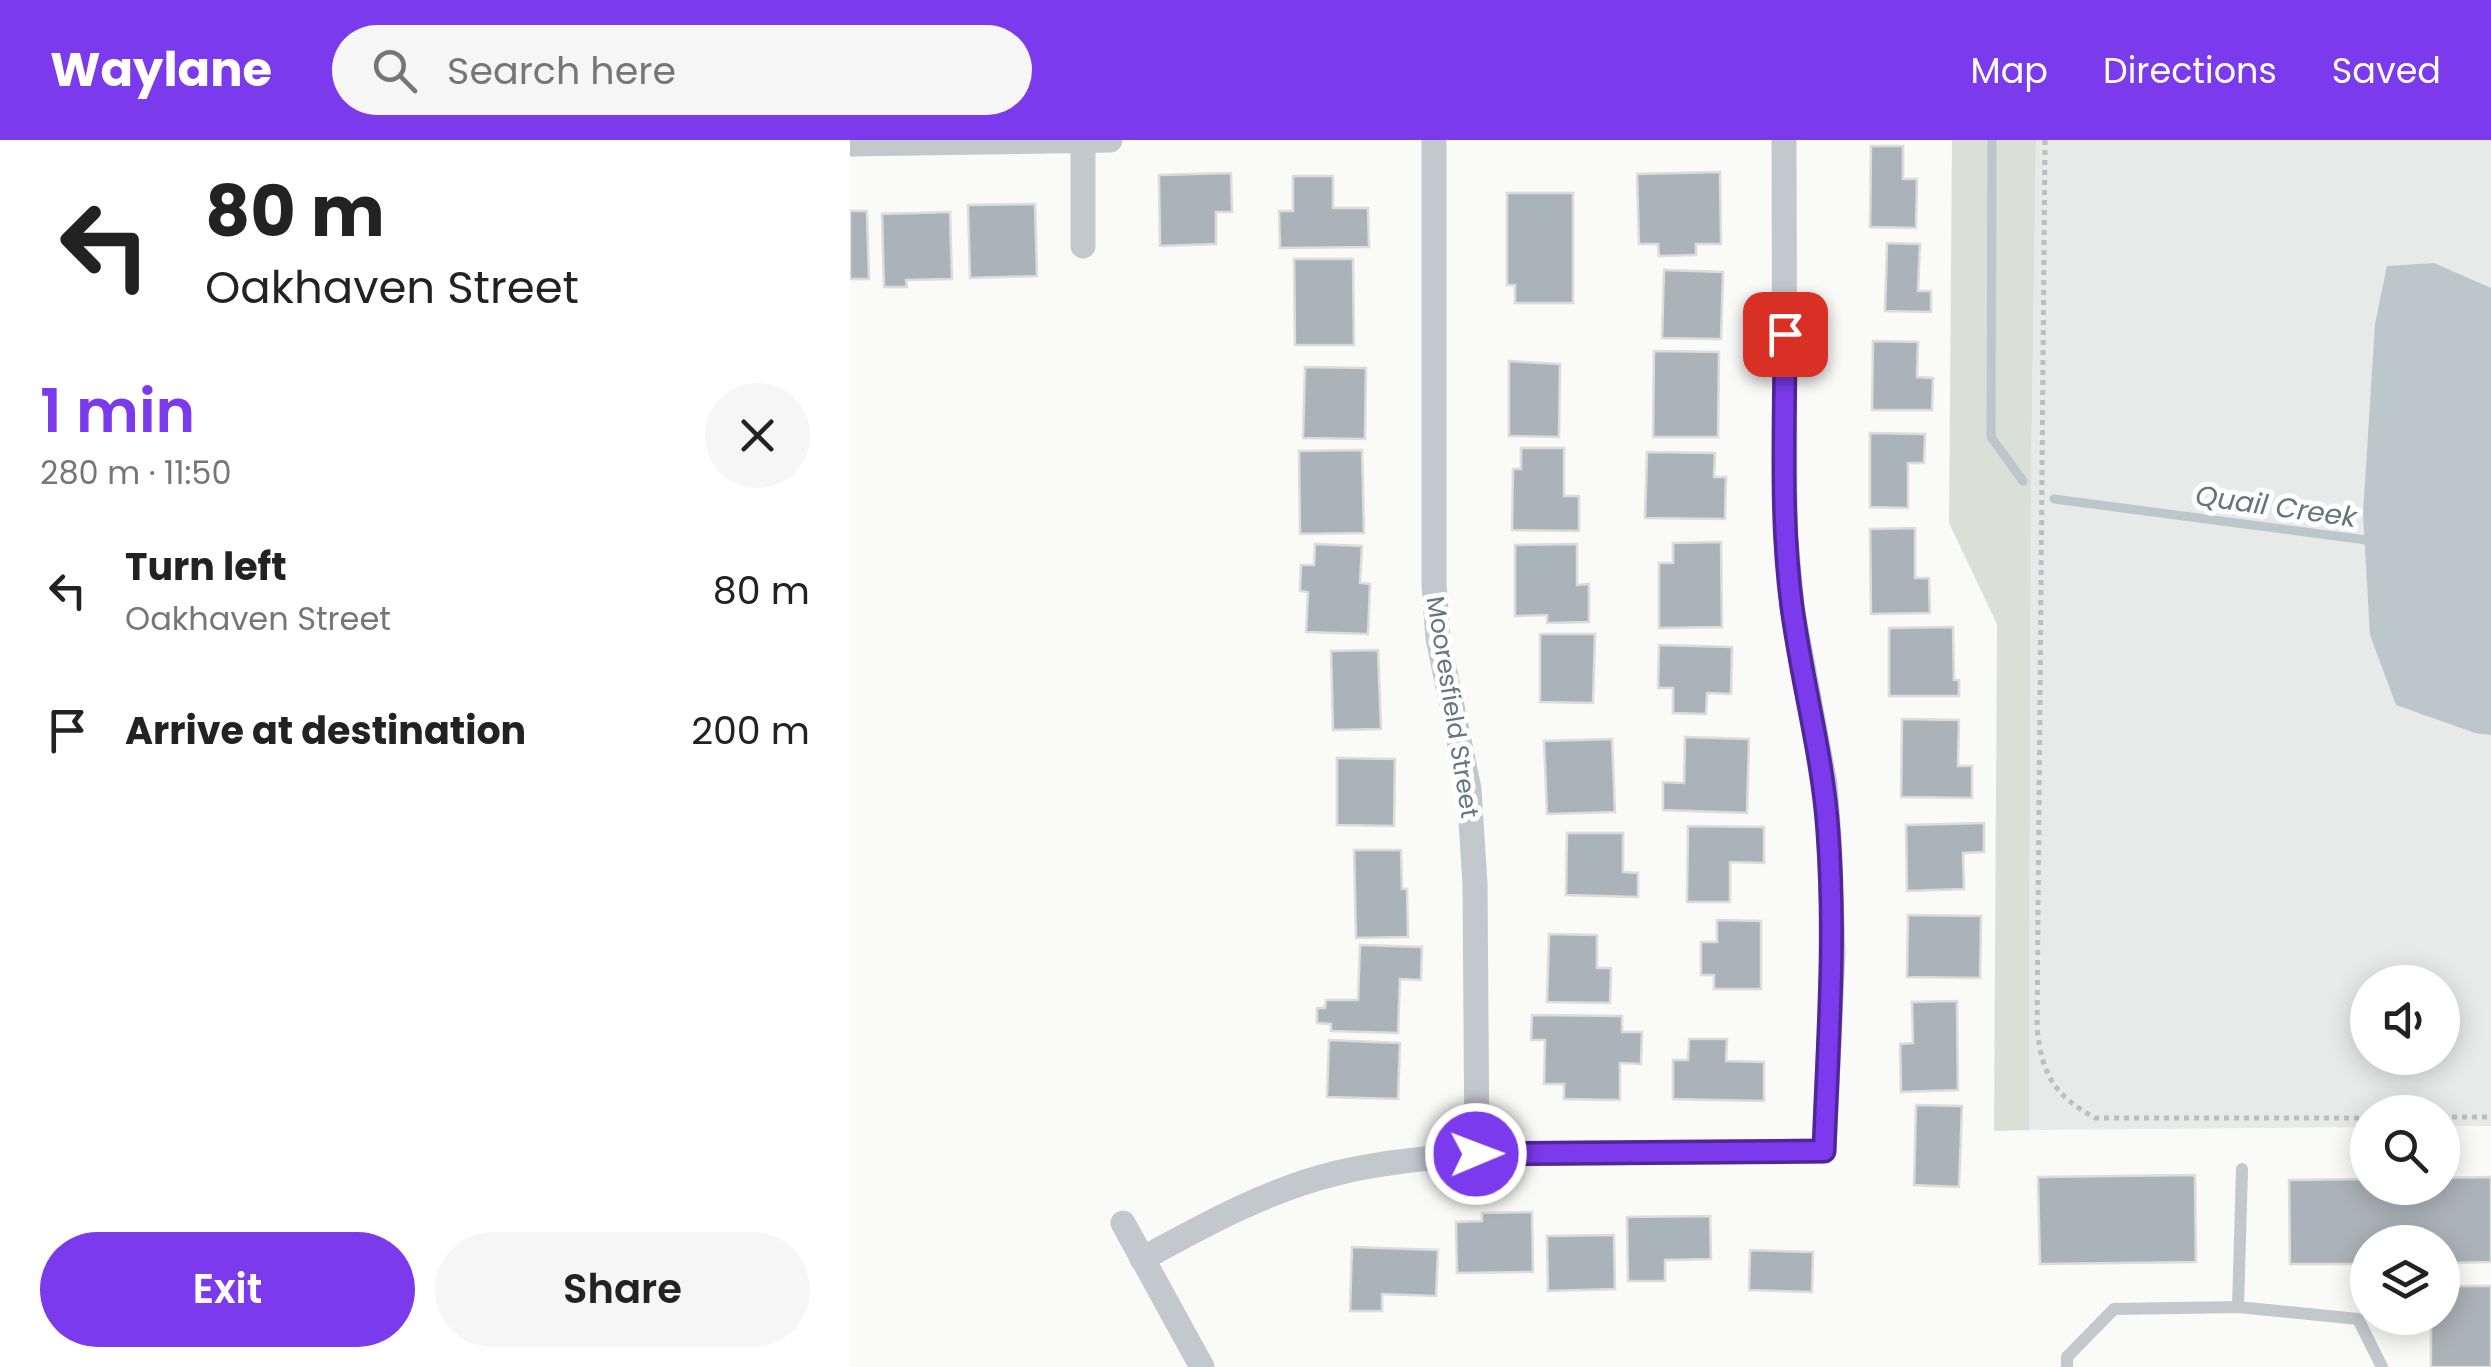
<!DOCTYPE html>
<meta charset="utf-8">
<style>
body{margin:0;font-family:Poppins,sans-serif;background:#f6f6f6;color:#222;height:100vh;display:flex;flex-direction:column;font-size:38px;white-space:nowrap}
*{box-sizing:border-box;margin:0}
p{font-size:32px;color:#767676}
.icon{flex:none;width:55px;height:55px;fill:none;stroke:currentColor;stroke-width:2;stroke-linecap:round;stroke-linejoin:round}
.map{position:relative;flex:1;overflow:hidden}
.sheet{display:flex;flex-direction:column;background:#fff;width:850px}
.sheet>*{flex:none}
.guide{background:#fff;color:#222;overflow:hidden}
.controls{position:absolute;left:1500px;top:825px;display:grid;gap:20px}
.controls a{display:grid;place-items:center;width:110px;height:110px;border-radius:50%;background:#fff;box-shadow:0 5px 25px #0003;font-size:50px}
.pin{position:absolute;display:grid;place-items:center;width:85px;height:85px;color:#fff;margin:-42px;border-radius:20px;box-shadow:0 5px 15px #0006}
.me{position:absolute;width:110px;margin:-55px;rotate:89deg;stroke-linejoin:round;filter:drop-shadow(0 0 8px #0008)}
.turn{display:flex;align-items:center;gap:35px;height:210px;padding:0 40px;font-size:45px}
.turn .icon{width:130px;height:130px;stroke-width:2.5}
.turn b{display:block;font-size:70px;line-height:85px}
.round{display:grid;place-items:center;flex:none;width:105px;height:105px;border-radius:52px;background:#f6f6f6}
.overview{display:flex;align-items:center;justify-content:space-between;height:170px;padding:0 40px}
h1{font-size:60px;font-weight:600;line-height:75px;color:#7c3aed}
.action{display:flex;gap:20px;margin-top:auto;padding:20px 40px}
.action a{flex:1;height:115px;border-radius:60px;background:#7c3aed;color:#fff;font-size:40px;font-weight:600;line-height:115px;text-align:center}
.action a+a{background:#f6f6f6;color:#222}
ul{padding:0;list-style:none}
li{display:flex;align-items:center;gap:30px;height:140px;padding:0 40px}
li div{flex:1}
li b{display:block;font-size:38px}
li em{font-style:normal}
header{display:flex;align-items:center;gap:60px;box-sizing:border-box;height:140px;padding:0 50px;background:#7c3aed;color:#fff}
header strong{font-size:48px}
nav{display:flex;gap:55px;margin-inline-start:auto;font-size:35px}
.search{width:700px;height:90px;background:#f6f6f6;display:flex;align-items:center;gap:25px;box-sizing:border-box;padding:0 35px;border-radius:55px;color:#767676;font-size:38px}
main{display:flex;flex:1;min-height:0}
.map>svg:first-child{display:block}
.built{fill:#e8e9e9;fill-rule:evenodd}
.green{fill:#dadfd7}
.water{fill:#bbc7cb}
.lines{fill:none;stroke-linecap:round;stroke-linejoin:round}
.stream{stroke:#bbc7cb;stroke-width:9}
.building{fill:#aab3b9;stroke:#dcdcda;stroke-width:2.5}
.path{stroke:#bbbfc2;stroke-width:5;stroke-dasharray:5 5;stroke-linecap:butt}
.lane{stroke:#c3c8cc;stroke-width:12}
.street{stroke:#c3c8cc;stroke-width:25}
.route-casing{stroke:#51269a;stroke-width:25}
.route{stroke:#7c3aed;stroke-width:18}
.labels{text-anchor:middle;stroke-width:10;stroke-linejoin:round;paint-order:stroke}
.street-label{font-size:25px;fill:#657683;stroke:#fff}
.water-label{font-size:28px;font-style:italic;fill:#60757c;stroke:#fff}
</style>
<header>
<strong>Waylane</strong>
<div class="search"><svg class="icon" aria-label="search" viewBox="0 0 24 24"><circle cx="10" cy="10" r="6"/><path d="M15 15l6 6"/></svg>Search here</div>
<nav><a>Map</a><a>Directions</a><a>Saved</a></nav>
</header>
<main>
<section class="sheet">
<div class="guide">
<div class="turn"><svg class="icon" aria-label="left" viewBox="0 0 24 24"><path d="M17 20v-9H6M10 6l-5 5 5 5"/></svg><div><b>80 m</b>Oakhaven Street</div></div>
</div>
<div class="overview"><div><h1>1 min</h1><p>280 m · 11:50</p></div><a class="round"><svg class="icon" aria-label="close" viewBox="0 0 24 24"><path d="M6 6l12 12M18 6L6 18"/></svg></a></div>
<ul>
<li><svg class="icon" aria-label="left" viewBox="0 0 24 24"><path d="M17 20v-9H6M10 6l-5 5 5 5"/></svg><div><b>Turn left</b><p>Oakhaven Street</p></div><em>80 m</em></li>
<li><svg class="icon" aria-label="arrive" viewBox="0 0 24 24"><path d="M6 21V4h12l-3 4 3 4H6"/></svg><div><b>Arrive at destination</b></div><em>200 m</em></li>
</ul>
<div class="action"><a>Exit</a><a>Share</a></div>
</section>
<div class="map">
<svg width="1641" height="1227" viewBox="0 0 1641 1227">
<rect width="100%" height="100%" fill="#fafaf8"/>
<path class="built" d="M1186,0H1641V986H1593L1592,972H1518L1517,987L1179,990L1181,339ZM1518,842H1592V918H1518Z"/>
<path class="green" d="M1102,0H1186L1181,339L1179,990L1144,991L1147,484L1099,383Z"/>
<path class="water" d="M1584,123L1641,148V595L1625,593L1546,565L1520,495L1513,374L1525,184L1537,126Z"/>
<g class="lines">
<path class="stream" d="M1142,0L1141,297L1173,341
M1204,359L1524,401"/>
</g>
<path class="building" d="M1021,6H1053V39H1067L1066,88L1020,87Z
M870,32L871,104H846V115L809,116L808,104H789L787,34Z
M381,33L382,72H366V104L310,106L309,35Z
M443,36H483V68H518L519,107L430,108L429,71H443Z
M657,53H723V163H665V145H657Z
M185,64L187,136L120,138L118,65Z
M0,71H17L19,139H0Z
M100,72L102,139L56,140L57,147H34L32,74Z
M1037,103L1070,104L1068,151H1081V172L1035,171Z
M444,119H503L504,205H445Z
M814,130L873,132L871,199L812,198Z
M1023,201L1068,202L1067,237L1083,238L1082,270H1022Z
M804,211L869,212L868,297H803Z
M659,221L710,224L709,297L659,296Z
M455,227L516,228L515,299L453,298Z
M1020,293L1075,294L1074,323H1058V368L1020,367Z
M671,308H714V356H729V391L662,390L663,329H671Z
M512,310L514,393L450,394L449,311Z
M797,312L865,313L864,337H876L875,379L795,378Z
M1065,388V438H1079L1080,473L1021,474L1020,389Z
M871,402L872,487L809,488V423H823V403Z
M465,404L512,406L510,443L520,444L518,494L456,492L458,452L450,451L451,425H464Z
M727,404V445L739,444V482L697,483V475L665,476V405Z
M1103,487L1104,540H1109V556H1039V488Z
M690,494H745L743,563L690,562Z
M809,505L882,507L881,554L857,553L856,574L823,573V548H808Z
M528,510L531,589L483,590L481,511Z
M1052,579L1109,580L1108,626H1122V658L1051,657Z
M835,597L899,599L897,673L813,670V642L834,643Z
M762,599L765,672L697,674L694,601Z
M487,618L545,619L544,686L487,685Z
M1134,683V712L1113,713L1114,749L1057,751L1056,685Z
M838,686L914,687V723L880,722V762H837Z
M717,693H773V732L788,733V757L716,755Z
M504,710H551L552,749H557L558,797L506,798Z
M1058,775L1131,776L1130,838L1057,837Z
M867,780L911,781V849H864V835H851V802H867Z
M699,794L747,795V828H761L760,863L697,862Z
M510,805L572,807L571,840L550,839L548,893L481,891V884L467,883V868H475L476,860H508Z
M1107,861L1108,950L1051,952L1050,904L1063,903L1062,862Z
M682,875L772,876V892H792L791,924L770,923V960L714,959V944H694L695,900H681Z
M839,899H877L876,921L914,922V961L823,959V920H838Z
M479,900L550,903L548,959L477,957Z
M1066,965L1112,966L1109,1047L1064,1045Z
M1345,1035L1346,1122L1190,1124L1188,1037Z
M1641,1037V1122L1592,1123V1102H1518V1124H1440L1439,1040L1518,1039V1048H1592V1038Z
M682,1072L683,1132L607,1133L606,1082L632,1081V1073Z
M860,1076L861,1119L815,1120V1141H778L777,1077Z
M764,1095L765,1149L698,1151L697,1096Z
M502,1107L588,1110L586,1156L532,1154V1171H500Z
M900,1110L963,1112L962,1152L899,1150Z
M1592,1146H1641V1227H1581V1178H1592Z"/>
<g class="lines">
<path class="path" d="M1195,0L1187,888C1192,935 1204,955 1245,978H1518
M1592,977H1641"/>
<path class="lane" d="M1388,1167L1392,1029
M1217,1227V1217L1264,1169L1388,1167L1508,1179L1532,1227"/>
<path class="street" d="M233,0V106
M584,0V444L588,498L619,649L625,744L627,1015
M0,4L260,0
M273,1083L352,1227
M292,1119C354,1085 417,1050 487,1033C566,1014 649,1014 730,1013C811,1013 892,1012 974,1011L983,813L979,697L975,644L942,467L935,389L934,0"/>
</g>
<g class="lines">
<defs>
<path id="route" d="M626,1014L974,1011C978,904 986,799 978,692C973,616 952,543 942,467C930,378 935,285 935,194"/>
</defs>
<use href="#route" class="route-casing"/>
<use href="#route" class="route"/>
</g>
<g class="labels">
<g class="street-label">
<text transform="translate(603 567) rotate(81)" y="9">Mooresfield Street</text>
</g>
<g class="water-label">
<text transform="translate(1426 366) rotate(8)" y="10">Quail Creek</text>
</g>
</g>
</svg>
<div class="controls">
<a><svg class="icon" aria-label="sound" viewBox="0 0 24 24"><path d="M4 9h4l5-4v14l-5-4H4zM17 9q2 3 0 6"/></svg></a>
<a><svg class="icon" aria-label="search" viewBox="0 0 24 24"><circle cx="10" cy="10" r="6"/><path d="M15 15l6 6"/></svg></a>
<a><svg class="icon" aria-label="layers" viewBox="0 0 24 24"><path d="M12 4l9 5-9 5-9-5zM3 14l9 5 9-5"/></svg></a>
</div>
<div class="pin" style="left:935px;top:194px;background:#d93025"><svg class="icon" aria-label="arrive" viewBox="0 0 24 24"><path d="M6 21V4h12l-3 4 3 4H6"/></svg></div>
<svg class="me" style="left:626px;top:1014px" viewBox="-20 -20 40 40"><circle r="17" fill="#7c3aed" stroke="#fff" stroke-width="3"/><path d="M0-11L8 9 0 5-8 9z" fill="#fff"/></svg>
</div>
</main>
